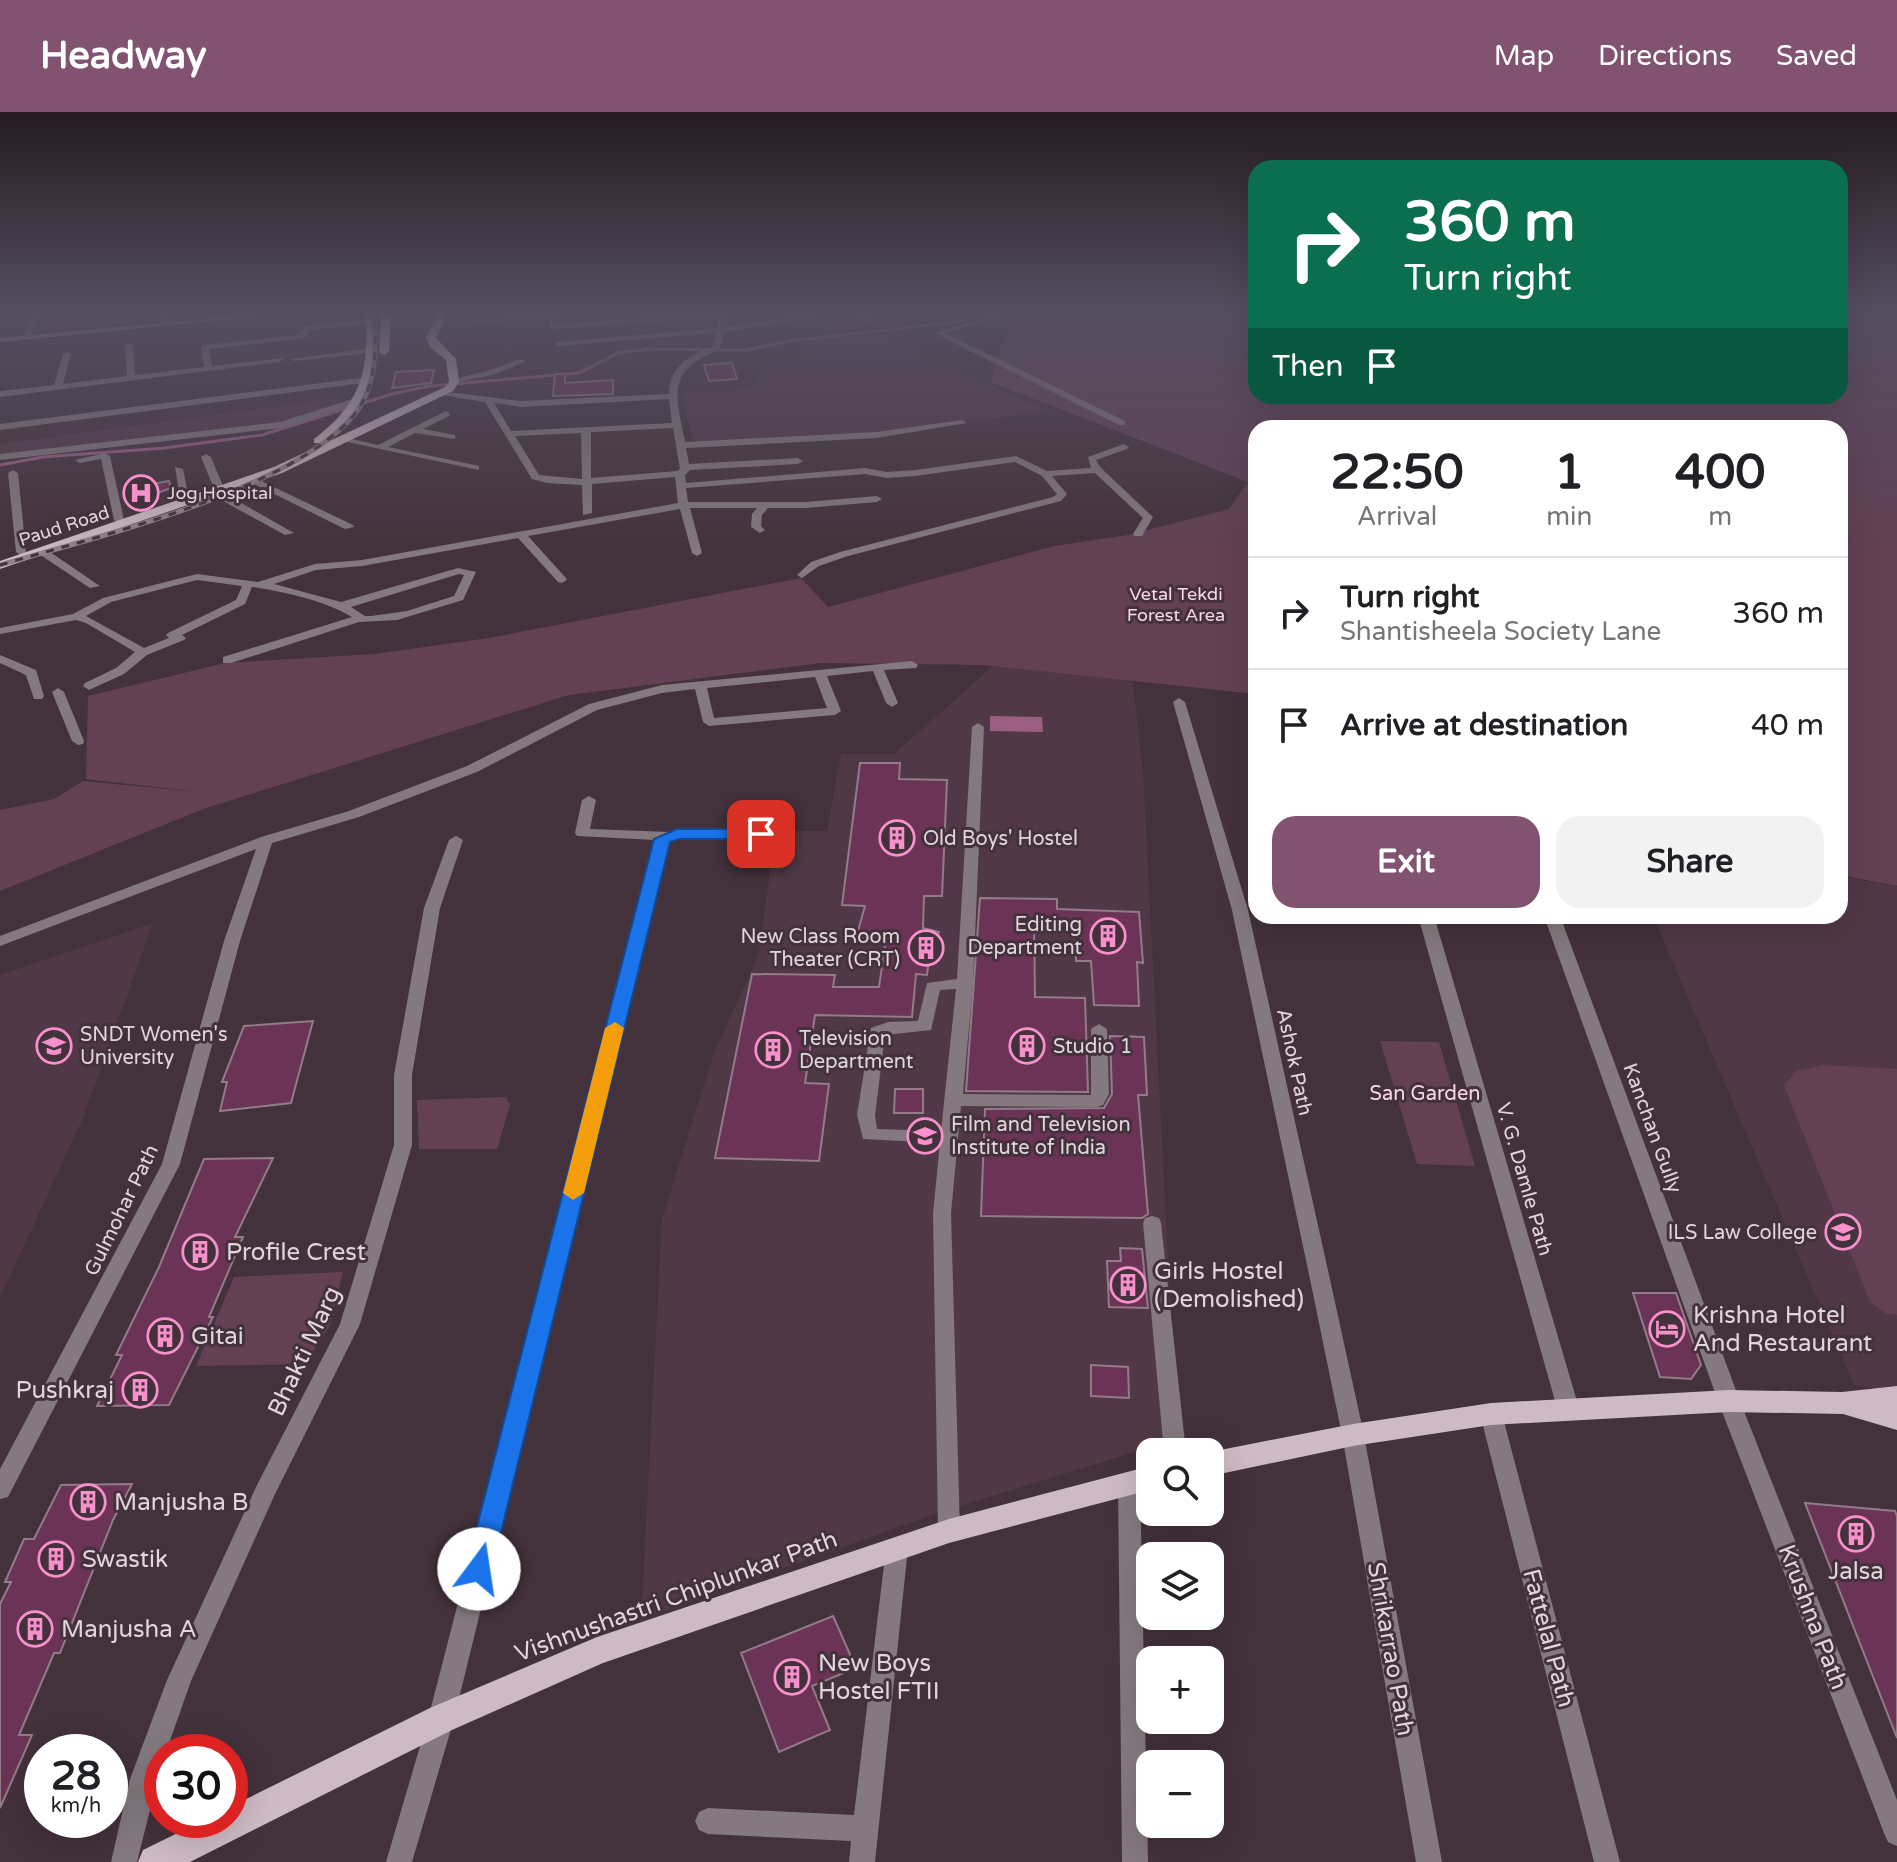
<!DOCTYPE html>
<meta charset="utf-8">
<style>
body{margin:0;font-family:"Varela Round",sans-serif;background:#f2f2f2;color:#202124;height:100vh;display:flex;flex-direction:column;font-size:30px;white-space:nowrap}
*{box-sizing:border-box;margin:0}
p{font-size:26px;color:#757577}
.icon{flex:none;width:44px;height:44px;fill:none;stroke:currentColor;stroke-width:2;stroke-linecap:round;stroke-linejoin:round}
.map{position:relative;flex:1;overflow:hidden}
.sheet{position:absolute;left:1248px;top:308px;width:600px;height:504px;display:flex;flex-direction:column;background:#fff;border-radius:24px;box-shadow:0 8px 32px #0002}
.sheet>*{flex:none}
.top-card{position:absolute;left:1248px;top:48px;width:600px;height:244px;border-radius:24px;box-shadow:0 8px 32px #0002;background:#0b6e4f;color:#fff;overflow:hidden}
.buttons{position:absolute;left:1136px;top:1326px;display:grid;gap:16px}
.buttons a{display:grid;place-items:center;width:88px;height:88px;border-radius:16px;background:#fff;box-shadow:0 8px 32px #0002;font-size:40px}
.speed{position:absolute;left:24px;top:1622px;display:flex;gap:16px;font-size:40px;font-weight:700;text-align:center}
.speed>*{display:grid;place-content:center;width:104px;height:104px;border-radius:50%;background:#fff;box-shadow:0 8px 32px #0002;line-height:1}
.speed small{font-size:20px;font-weight:400}
.speed .limit{border:12px solid #d22;background:#fff;color:#111}
.pin{position:absolute;display:grid;place-items:center;width:68px;height:68px;color:#fff;margin:-34px;border-radius:16px;box-shadow:0 4px 12px #0006}
.me{position:absolute;width:88px;margin:-44px;rotate:14deg;stroke-linejoin:round;filter:drop-shadow(0 0 6px #0008)}
.turn{display:flex;align-items:center;gap:28px;height:168px;padding:0 24px;font-size:36px}
.turn .icon{width:104px;height:104px;stroke-width:2.5}
.turn b{display:block;font-size:56px;line-height:68px}
.then{display:flex;align-items:center;height:76px;padding:0 24px;background:#0003;gap:16px;font-size:30px}
.eta{display:flex;justify-content:space-evenly;align-items:center;height:136px;text-align:center}
.eta b{font-size:48px;font-weight:700;line-height:56px}
.button{display:flex;gap:16px;margin-top:auto;padding:16px 24px}
.button a{flex:1;height:92px;border-radius:24px;background:#815370;color:#fff;font-size:32px;font-weight:700;line-height:92px;text-align:center}
.button a+a{background:#f2f2f2;color:#202124}
ul{padding:0;list-style:none}
li{display:flex;align-items:center;gap:24px;height:112px;padding:0 24px;border-top:2px solid #e0e0e0}
li div{flex:1}
li b{display:block;font-size:30px}
li em{font-style:normal}
header{display:flex;align-items:center;gap:48px;box-sizing:border-box;height:112px;padding:0 40px;background:#815370;color:#fff}
header strong{font-size:38px}
nav{display:flex;gap:44px;margin-inline-start:auto;font-size:28px}
.map>svg:first-child{display:block}
.built{fill:#513846}
.green{fill:#634054}
.water{fill:#9b5e81}
.lines{fill:none;stroke-linecap:round;stroke-linejoin:round}
.stream{stroke:#9b5e81;stroke-width:3}
.building{fill:#6b3355;stroke:#927c88;stroke-width:2}
.street{fill:#83797e;fill-rule:evenodd}
.secondary{fill:#ad9ea6;fill-rule:evenodd}
.primary{fill:#cebac4;fill-rule:evenodd}
.rail-casing{stroke:#90818a;stroke-width:5}
.rail{stroke:#43313b;stroke-width:3;stroke-dasharray:8;stroke-linecap:butt}
.route{fill:#1a73e8;stroke:#114b97;stroke-width:2}
.slow{fill:#f59e0b}
.labels{text-anchor:middle;stroke-width:6;stroke-linejoin:round;paint-order:stroke}
.far-poi-label{font-size:18px;fill:#e2d6dd;stroke:#43313b;text-anchor:start}
.far-street-label{font-size:18px;fill:#e2d6dd;stroke:#43313b}
.far-park-label{font-size:18px;fill:#fcd7eb;stroke:#43313b}
.poi-label{font-size:20px;fill:#e2d6dd;stroke:#43313b;text-anchor:start}
.street-label{font-size:20px;fill:#e2d6dd;stroke:#43313b}
.park-label{font-size:20px;fill:#fcd7eb;stroke:#43313b}
.near-poi-label{font-size:24px;fill:#e2d6dd;stroke:#43313b;text-anchor:start}
.near-street-label{font-size:24px;fill:#e2d6dd;stroke:#43313b}
</style>
<header>
<strong>Headway</strong>
<nav><a>Map</a><a>Directions</a><a>Saved</a></nav>
</header>
<div class="map">
<svg width="1897" height="1750" viewBox="0 0 1897 1750">
<rect width="100%" height="100%" fill="#43313b"/>
<path class="built" d="M883,220L930,248L1049,299L858,323L695,334L682,281L734,279L756,272L763,246H805L802,229Z
M339,286L336,294L279,311L0,343V332Z
M994,553L1132,565L1143,658L1178,1340L1138,1339L940,1400L641,1508L662,1107L714,941L758,844L776,719H827L841,642H894Z
M1840,764L1897,775V1279L1854,1273L1653,804H1840Z
M153,811L83,1006L0,1186V863Z"/>
<path class="green" d="M48,198H156V209L44,219Z
M1056,198H1256V284H1840V198H1897V774L1840,763V316H1256V582L984,553L821,551L569,583L206,696L0,779V698L54,687L83,669L198,680L86,667L88,584L225,551L374,542L489,526L801,466L828,495L1054,434L1128,423L1229,397L1248,370L991,270L1006,221Z
M1380,929L1439,930L1475,1054L1417,1052Z
M1823,953L1897,957V1203L1885,1201L1870,1190L1784,973L1797,959Z
M506,985L510,993L497,1037H419L417,988Z
M343,1160L330,1213L305,1252L196,1254L234,1165Z"/>
<path class="water" d="M990,604L1042,605L1043,620L990,619Z"/>
<g class="lines">
<path class="stream" d="M0,353L43,345L164,336L262,323L392,282L430,274L579,261L618,241L649,237L746,238L790,229L956,210L998,198"/>
</g>
<path class="building" d="M732,251L737,267L709,269L704,253Z
M434,258L431,271L392,276L396,260Z
M555,262H565V271L613,268V282L553,284Z
M169,369L171,376L140,387L130,389L125,377Z
M860,651H900L899,667L947,668L942,784H924L923,816L939,820L930,840L927,863L916,862L912,905L815,903L805,971L829,972L819,1049L715,1046L752,862L835,863L833,875H879L886,826H856L865,794L842,793Z
M980,786L1057,787V797L1139,800L1143,851L1137,850L1139,894L1094,893L1091,849H1076L1075,812L1034,811L1035,885L1085,886L1088,980L966,979Z
M313,909L291,991L220,999L227,970H222L244,914Z
M1110,924L1144,925L1147,983H1138L1148,1102L1142,1106L981,1104L985,997L1104,996L1112,982Z
M895,977H923V1001H894Z
M273,1046L235,1125H243L209,1205H213L169,1293L97,1294L122,1243H116L159,1155L204,1047Z
M1120,1136L1142,1137L1148,1196L1109,1195L1107,1149H1121Z
M1633,1181H1676L1701,1253L1691,1267L1660,1265Z
M1091,1253L1128,1255L1129,1286L1091,1284Z
M132,1372L113,1408L60,1541H54L19,1623H32L0,1696V1492L11,1470H5L24,1427H34L61,1373Z
M1805,1391L1895,1399L1897,1404V1626Z
M833,1504L856,1556L812,1574L830,1618L779,1640L741,1541Z"/>
<g class="lines">
<path class="street" d="M32,198H40L30,225L23,227Z
M160,198H168L167,213L160,211Z
M547,198H555L558,212L722,200V198H730L726,215L837,198H857L874,208L867,210L851,200L724,220L719,238C665,258 676,285 685,330L876,320L962,308L967,311L876,326L686,336L689,352L798,346L803,349L798,352L690,358L685,363L686,371L865,356L887,360L915,358L1016,344L1047,359L1091,356L1088,345L1124,332L1129,335L1127,337L1096,348L1101,356L1153,405L1142,424H1134L1133,422L1143,406L1095,361L1052,364L1067,382L1061,389L848,444L819,454L802,466L797,463L811,450L840,440L1053,385L1057,382L1042,364L1015,350L915,364L887,366L865,362L686,376L688,390H806L877,384L882,387L877,390L806,396H768L762,403L761,414L765,418L760,421L751,415L752,402L757,396H690L702,441L697,444L692,441L680,397L528,424L566,466L567,468L562,471L558,470L518,426L362,454L316,458L274,472L341,490L458,456L476,460L463,488L397,508L359,510L231,551H223V545L352,505C323,488 285,480 252,475L245,492L182,523L186,526L184,528L147,543L124,562L89,578L83,574L85,571L116,556L135,540L86,511L76,508L0,522V516L73,502L103,486L197,462L258,470L315,452L362,448L678,391L675,365L592,372V401L583,403L582,373L547,371L532,367L485,290L436,282L440,279L521,289L669,282C670,254 688,244 712,235L716,221L559,234L555,232L559,230L717,216L720,205L555,217L551,215L549,206L475,211L471,209L548,201ZM669,287L672,311L511,319L494,291L521,295ZM673,316L680,357L677,359L591,366V320ZM581,321L582,367L539,363L515,324ZM459,462L464,463L454,484L407,499L371,504H365L351,495ZM197,468L242,474L236,488L168,521L166,523L169,526L144,536L86,504L111,490Z
M903,198H912L917,201L913,203Z
M1013,198H1025L945,221L1125,309V313H1119L934,221Z
M372,207L375,211L309,218L307,225L298,227L209,237L212,254L283,246L280,250L0,285V279L54,273L63,242L67,240L71,242L63,272L127,264L125,233L129,231L133,233L135,263L204,255L201,235L205,233L297,223L305,214Z
M374,236L377,240L294,249L290,247Z
M519,247L526,249L496,262L454,271L450,268L491,258Z
M368,265L371,266V270L0,318V312Z
M359,285L363,288L362,290L281,316L0,348V342L280,310Z
M446,299L450,302L449,304L423,317L455,323V327L415,321L388,335L479,354V358L338,328L343,325L378,333Z
M105,341L110,344L124,408L119,411L114,408L101,347L80,351L75,348Z
M206,342L211,345L223,374L221,376L213,374L201,345Z
M175,355L183,357L189,387L180,385Z
M13,358L18,361L26,440L21,443L16,440L8,361Z
M253,365L353,413L354,415L345,417L250,370L248,368Z
M212,379H220L294,421L285,423L212,383Z
M43,437L47,438L100,474L90,476L39,442L38,440Z
M0,543L36,558L44,584L42,587H34L26,563L0,551Z
M912,549L918,553L916,556L884,558L898,591L892,595L886,591L873,559L827,564L841,599L835,603L709,614L703,610L695,577L662,581L597,598L477,660L359,705L272,731L240,829L180,1052L8,1385L0,1387V1357L162,1052L224,829L256,737L0,834V824L261,725L349,699L467,654L589,592L662,573ZM815,565L827,596L714,606L707,576Z
M58,576L64,580L84,629L83,632L78,633L72,629L52,580Z
M1179,586L1185,590L1248,798L1331,1172L1364,1323L1442,1750H1416L1342,1323L1311,1172L1232,798L1173,590Z
M978,611L984,615L973,871L963,982L1091,983V917L1099,912L1107,917L1109,982L1103,993L1097,995L961,994L951,1101L960,1419L957,1426L949,1429L941,1426L938,1419L933,1101L940,1031L863,1027L857,1003L871,916L888,910L918,909L927,871L957,867L972,615ZM956,877L941,1019L877,1017L875,1003L885,923L931,918L940,878Z
M589,684L596,688L590,717L669,720L677,718H761L768,722L761,726H678L668,730L454,1607L412,1750H386L428,1607L655,728L577,724L575,721L582,688Z
M456,724L463,728L440,796L412,963V1033L360,1212L275,1382L191,1569L166,1640H162V1650L137,1750H111L130,1667L167,1568L257,1373L340,1212L394,1033V963L424,796L449,728Z
M1418,804H1434L1579,1296L1575,1302L1568,1305L1561,1302L1557,1296Z
M1544,804H1560L1740,1289L1897,1688V1734L1888,1730L1884,1721L1718,1289Z
M1152,1104L1159,1106L1161,1111L1186,1340H1164L1143,1111L1145,1106Z
M1491,1293L1499,1296L1502,1302L1620,1750H1594L1480,1302L1483,1296Z
M1129,1362L1137,1364L1140,1371L1148,1750H1122L1118,1371L1121,1364Z
M897,1426L905,1429L908,1436L875,1750H849L851,1729L708,1722L699,1718L695,1709L699,1700L708,1696L854,1703L886,1436L889,1429Z"/>
<path class="secondary" d="M300,198H326L0,230V226Z"/>
<path class="primary" d="M366,198H376C380,259 372,294 322,331H314V327C363,290 369,257 366,198Z
M381,198H391L389,240L384,243L379,240Z
M439,198H449L436,226L456,247L459,270L453,279L282,361L0,457V449L274,355L445,275L449,270L446,248L431,236L426,226Z
M1897,1274V1318L1843,1302L1729,1300L1491,1313L1353,1334L1210,1364V1340L1353,1312L1491,1291L1729,1278L1842,1280Z
M1150,1354V1378L949,1431L603,1551L452,1618L190,1750H138L143,1738L204,1708H230V1695L430,1596L597,1525L949,1407Z"/>
<defs>
<path id="rail" d="M0,453C95,425 291,379 354,303C377,275 378,231 372,198"/>
</defs>
<use href="#rail" class="rail-casing"/>
<use href="#rail" class="rail"/>
</g>
<linearGradient id="sky" x2="0" y2="1"><stop stop-color="#251b20"/><stop offset="0.45" stop-color="#554e60"/><stop offset="1" stop-color="#554e60" stop-opacity="0"/></linearGradient>
<rect width="1897" height="443" fill="url(#sky)"/>
<path class="route" d="M677,717H761L769,722L761,727H679L670,730L492,1457L488,1466L479,1469L469,1466L466,1457L654,727Z"/>
<path class="slow" d="M615,910L624,916L584,1081L573,1088L563,1081L605,916Z"/>
<defs>
<symbol id="hospital-ring" viewBox="-11 -11 22 22"><circle r="9.5" fill="#43313b" stroke="#f890cc" stroke-width="1.5"/><path d="M-5-5h3v3.5h4V-5h3V5h-3V1.5h-4V5h-3Z" fill="#f890cc"/></symbol>
<symbol id="building-ring" viewBox="-11 -11 22 22"><circle r="9.5" fill="#43313b" stroke="#f890cc" stroke-width="1.5"/><path d="M-4-6H4V6H1V3H-1V6H-4ZM-2.5-4.3h1.7v1.8h-1.7ZM.8-4.3h1.7v1.8H.8ZM-2.5-1h1.7V.8h-1.7ZM.8-1h1.7V.8H.8Z" fill="#f890cc"/></symbol>
<symbol id="university-ring" viewBox="-11 -11 22 22"><circle r="9.5" fill="#43313b" stroke="#f890cc" stroke-width="1.5"/><path d="M0-5L7-2L0 1L-7-2ZM-4 1L0 2.5L4 1V4Q0 6-4 4Z" fill="#f890cc"/></symbol>
<symbol id="hotel-ring" viewBox="-11 -11 22 22"><circle r="9.5" fill="#43313b" stroke="#f890cc" stroke-width="1.5"/><path d="M-6-4.5h1.5V1H6V5H4.5V3h-9V5H-6ZM-4 0a1.8 1.8 0 1 1 3.6 0ZM.5 0V-2.5h3Q6-2.5 6 0Z" fill="#f890cc"/></symbol>
</defs>
<g fill-rule="evenodd">
<use href="#hospital-ring" x="121" y="361" width="40" height="40"/>
<use href="#building-ring" x="877" y="706" width="40" height="40"/>
<use href="#building-ring" x="1088" y="804" width="40" height="40"/>
<use href="#building-ring" x="906" y="816" width="40" height="40"/>
<use href="#university-ring" x="34" y="914" width="40" height="40"/>
<use href="#building-ring" x="1007" y="914" width="40" height="40"/>
<use href="#building-ring" x="753" y="918" width="40" height="40"/>
<use href="#university-ring" x="905" y="1004" width="40" height="40"/>
<use href="#university-ring" x="1823" y="1100" width="40" height="40"/>
<use href="#building-ring" x="180" y="1120" width="40" height="40"/>
<use href="#building-ring" x="1108" y="1153" width="40" height="40"/>
<use href="#hotel-ring" x="1647" y="1197" width="40" height="40"/>
<use href="#building-ring" x="145" y="1204" width="40" height="40"/>
<use href="#building-ring" x="120" y="1258" width="40" height="40"/>
<use href="#building-ring" x="68" y="1370" width="40" height="40"/>
<use href="#building-ring" x="1836" y="1402" width="40" height="40"/>
<use href="#building-ring" x="36" y="1427" width="40" height="40"/>
<use href="#building-ring" x="15" y="1497" width="40" height="40"/>
<use href="#building-ring" x="772" y="1545" width="40" height="40"/>
</g>
<g class="labels">
<g class="far-poi-label">
<text x="167" y="387">Jog Hospital</text>
</g>
<g class="far-street-label">
<text transform="translate(64 414) rotate(-18)" y="6">Paud Road</text>
</g>
<g class="far-park-label">
<text x="1176" y="488">Vetal Tekdi<tspan x="1176" dy="21">Forest Area</tspan></text>
</g>
<g class="poi-label">
<text x="923" y="733">Old Boys' Hostel</text>
<text x="1082" y="819" text-anchor="end">Editing<tspan x="1082" dy="23">Department</tspan></text>
<text x="900" y="831" text-anchor="end">New Class Room<tspan x="900" dy="23">Theater (CRT)</tspan></text>
<text x="80" y="929">SNDT Women's<tspan x="80" dy="23">University</tspan></text>
<text x="799" y="933">Television<tspan x="799" dy="23">Department</tspan></text>
<text x="1053" y="941">Studio 1</text>
<text x="951" y="1019">Film and Television<tspan x="951" dy="23">Institute of India</tspan></text>
<text x="1817" y="1127" text-anchor="end">ILS Law College</text>
</g>
<g class="street-label">
<text transform="translate(1295 950) rotate(78)" y="7">Ashok Path</text>
<text transform="translate(1653 1016) rotate(70)" y="7">Kanchan Gully</text>
<text transform="translate(1525 1067) rotate(74)" y="7">V. G. Damle Path</text>
<text transform="translate(121 1098) rotate(-64)" y="7">Gulmohar Path</text>
</g>
<g class="park-label">
<text x="1425" y="988">San Garden</text>
</g>
<g class="near-poi-label">
<text x="226" y="1148">Profile Crest</text>
<text x="1154" y="1167">Girls Hostel<tspan x="1154" dy="28">(Demolished)</tspan></text>
<text x="1693" y="1211">Krishna Hotel<tspan x="1693" dy="28">And Restaurant</tspan></text>
<text x="191" y="1232">Gitai</text>
<text x="114" y="1286" text-anchor="end">Pushkraj</text>
<text x="114" y="1398">Manjusha B</text>
<text x="82" y="1455">Swastik</text>
<text x="1856" y="1467" text-anchor="middle">Jalsa</text>
<text x="61" y="1525">Manjusha A</text>
<text x="818" y="1559">New Boys<tspan x="818" dy="28">Hostel FTII</tspan></text>
</g>
<g class="near-street-label">
<text transform="translate(304 1239) rotate(-65)" y="8">Bhakti Marg</text>
<text transform="translate(676 1484) rotate(-20)" y="8">Vishnushastri Chiplunkar Path</text>
<text transform="translate(1813 1505) rotate(69)" y="8">Krushna Path</text>
<text transform="translate(1549 1526) rotate(75)" y="8">Fattelal Path</text>
<text transform="translate(1391 1537) rotate(80)" y="8">Shrikarrao Path</text>
</g>
</g>
</svg>
<div class="buttons">
<a><svg class="icon" aria-label="search" viewBox="0 0 24 24"><circle cx="10" cy="10" r="6"/><path d="M15 15l6 6"/></svg></a>
<a><svg class="icon" aria-label="layers" viewBox="0 0 24 24"><path d="M12 4l9 5-9 5-9-5zM3 14l9 5 9-5"/></svg></a>
<a>+</a>
<a>−</a>
</div>
<div class="speed"><div>28<small>km/h</small></div><div class="limit">30</div></div>
<div class="pin" style="left:761px;top:722px;background:#d93025"><svg class="icon" aria-label="arrive" viewBox="0 0 24 24"><path d="M6 21V4h12l-3 4 3 4H6"/></svg></div>
<svg class="me" style="left:479px;top:1457px" viewBox="-20 -20 40 40"><circle r="19" fill="#fff"/><path d="M0-13L10 11 0 6-10 11z" fill="#1a73e8"/></svg>
<div class="top-card">
<div class="turn"><svg class="icon" aria-label="right" viewBox="0 0 24 24"><path d="M7 20v-9h11M14 6l5 5-5 5"/></svg><div><b>360 m</b>Turn right</div></div>
<div class="then">Then<svg class="icon" aria-label="arrive" viewBox="0 0 24 24"><path d="M6 21V4h12l-3 4 3 4H6"/></svg></div>
</div>
<section class="sheet">
<div class="eta">
<div><b>22:50</b><p>Arrival</p></div>
<div><b>1</b><p>min</p></div>
<div><b>400</b><p>m</p></div>
</div>
<ul>
<li><svg class="icon" aria-label="right" viewBox="0 0 24 24"><path d="M7 20v-9h11M14 6l5 5-5 5"/></svg><div><b>Turn right</b><p>Shantisheela Society Lane</p></div><em>360 m</em></li>
<li><svg class="icon" aria-label="arrive" viewBox="0 0 24 24"><path d="M6 21V4h12l-3 4 3 4H6"/></svg><div><b>Arrive at destination</b></div><em>40 m</em></li>
</ul>
<div class="button"><a>Exit</a><a>Share</a></div>
</section>
</div>
